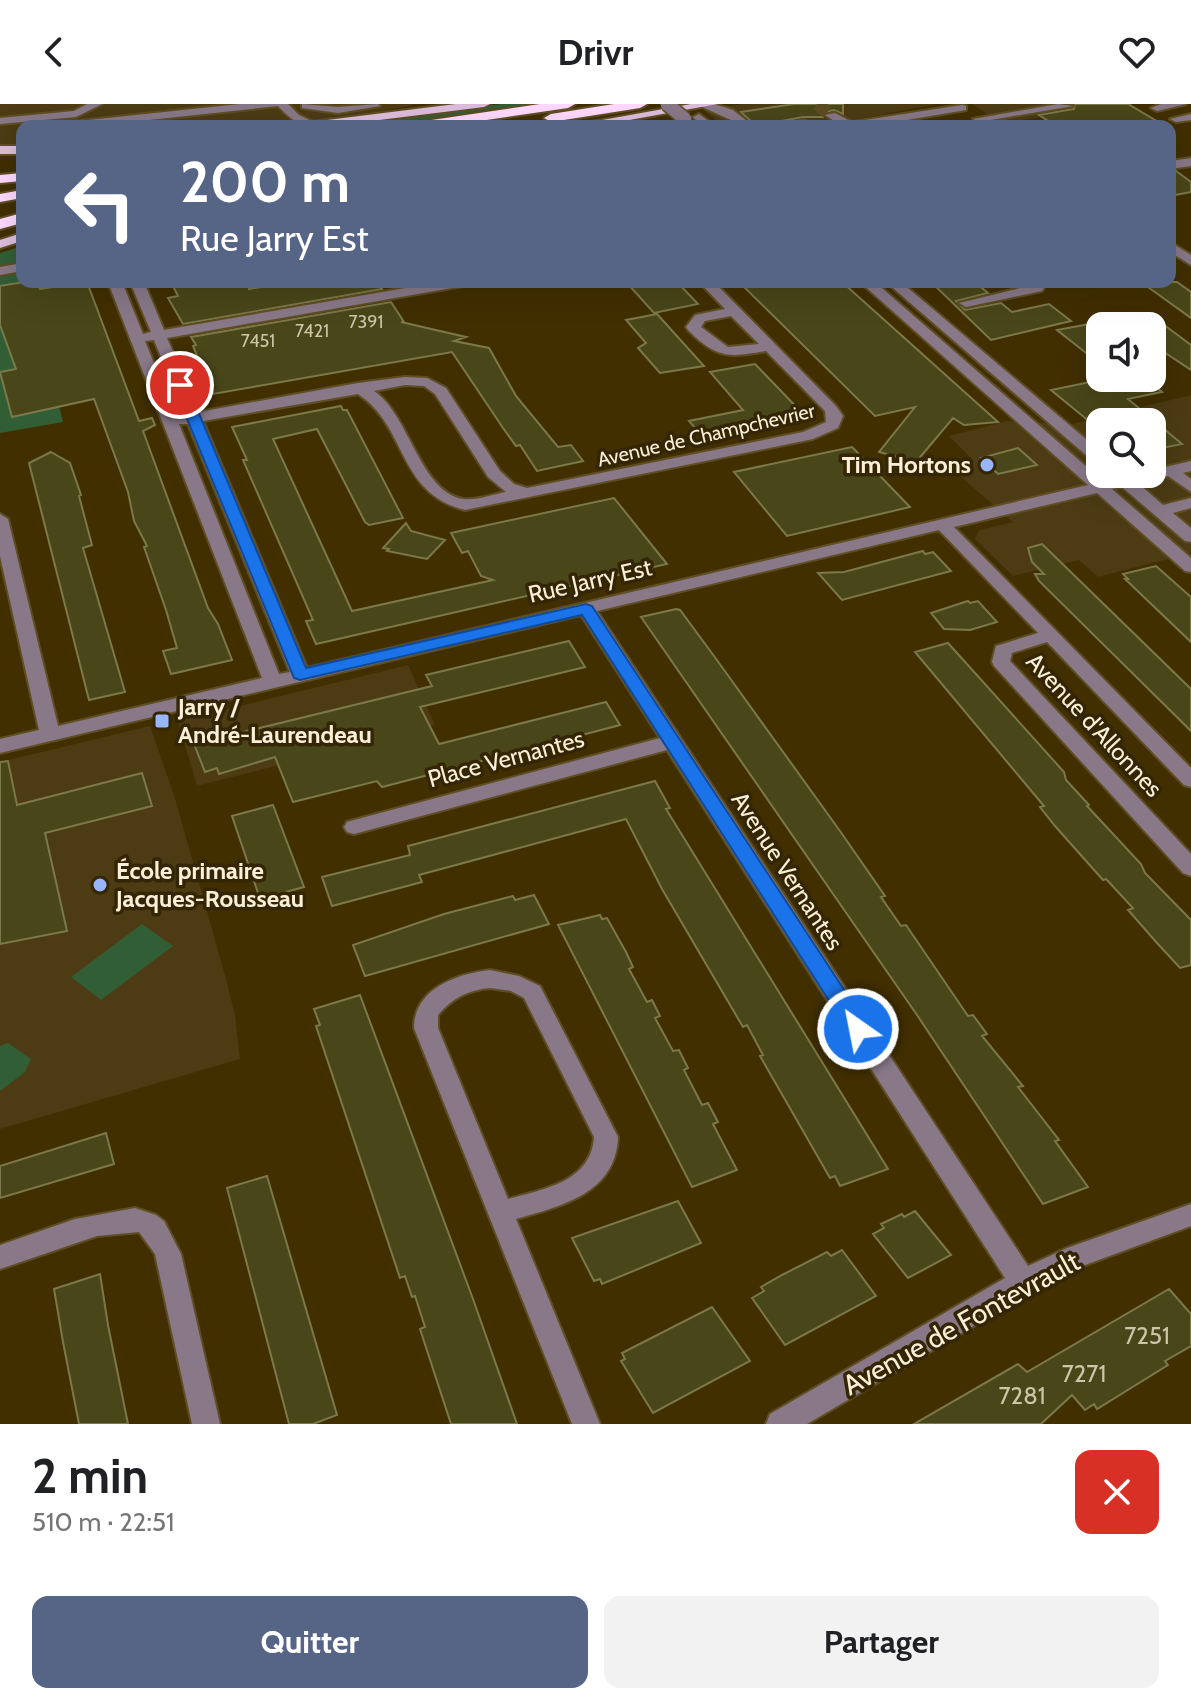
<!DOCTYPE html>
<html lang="fr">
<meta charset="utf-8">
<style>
body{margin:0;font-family:Cabin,sans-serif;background:#f2f2f2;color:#202124;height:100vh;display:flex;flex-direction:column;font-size:30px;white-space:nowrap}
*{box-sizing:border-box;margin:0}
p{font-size:26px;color:#757577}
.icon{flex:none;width:44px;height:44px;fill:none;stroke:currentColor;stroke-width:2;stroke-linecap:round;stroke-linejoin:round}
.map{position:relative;height:1320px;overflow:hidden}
.drawer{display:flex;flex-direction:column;background:#fff;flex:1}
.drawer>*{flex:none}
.banner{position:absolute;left:16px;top:16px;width:1160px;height:168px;border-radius:16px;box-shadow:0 8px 32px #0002;background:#566486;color:#fff;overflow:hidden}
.buttons{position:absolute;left:1086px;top:208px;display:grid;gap:16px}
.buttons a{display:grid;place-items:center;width:80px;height:80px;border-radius:16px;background:#fff;box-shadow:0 8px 32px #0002;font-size:40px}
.pin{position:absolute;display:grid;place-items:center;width:68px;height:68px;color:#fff;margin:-34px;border:4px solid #fff;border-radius:50%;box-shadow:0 2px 8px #0007}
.me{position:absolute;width:88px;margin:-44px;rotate:327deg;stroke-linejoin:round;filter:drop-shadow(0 0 6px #0008)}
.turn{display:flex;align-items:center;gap:28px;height:168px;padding:0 32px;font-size:36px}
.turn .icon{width:104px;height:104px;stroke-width:2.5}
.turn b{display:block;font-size:56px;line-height:68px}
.round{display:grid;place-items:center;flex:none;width:84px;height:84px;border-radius:16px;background:#f2f2f2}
.overview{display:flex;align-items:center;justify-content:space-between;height:136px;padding:0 32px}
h1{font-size:48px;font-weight:700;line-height:60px}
.action{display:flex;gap:16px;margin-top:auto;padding:16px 32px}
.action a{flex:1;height:92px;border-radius:16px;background:#566486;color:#fff;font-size:32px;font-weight:700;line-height:92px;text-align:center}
.action a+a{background:#f2f2f2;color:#202124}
header{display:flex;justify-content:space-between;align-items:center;height:104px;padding:0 32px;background:#fff;font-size:36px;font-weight:700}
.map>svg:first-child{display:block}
.built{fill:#4c3b13;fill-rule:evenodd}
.green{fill:#325e36}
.building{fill:#494619;stroke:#7b784a;stroke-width:2}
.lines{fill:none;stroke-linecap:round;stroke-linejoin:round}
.minor-tunnel{stroke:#5d4c20;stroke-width:13;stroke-dasharray:13 6;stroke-linecap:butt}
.minor-casing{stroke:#5f4e23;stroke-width:4}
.major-casing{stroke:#5f4e23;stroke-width:4}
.highway-casing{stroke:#5f4e23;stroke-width:4}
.minor{fill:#887888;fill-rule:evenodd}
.major{fill:#ddbddd;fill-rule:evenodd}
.highway{fill:#ffd9ff;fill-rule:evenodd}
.minor-bridge-casing{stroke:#5f4e23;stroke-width:16;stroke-linecap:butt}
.minor-bridge{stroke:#887888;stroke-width:13}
.route{fill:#1a73e8;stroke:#114b97;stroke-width:2}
.poi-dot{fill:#97b6fd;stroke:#342604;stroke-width:3}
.labels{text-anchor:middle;stroke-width:7;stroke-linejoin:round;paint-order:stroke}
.far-number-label{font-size:18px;fill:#cec5a8}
.far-street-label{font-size:20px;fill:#faefd8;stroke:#342604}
.poi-label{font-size:24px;font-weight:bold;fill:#faefd8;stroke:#342604;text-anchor:start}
.street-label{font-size:24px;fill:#faefd8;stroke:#342604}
.near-number-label{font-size:24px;fill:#cec5a8}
.near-street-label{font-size:28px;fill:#faefd8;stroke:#342604}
</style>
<header><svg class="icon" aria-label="back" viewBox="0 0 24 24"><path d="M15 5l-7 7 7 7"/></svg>Drivr<svg class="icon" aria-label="heart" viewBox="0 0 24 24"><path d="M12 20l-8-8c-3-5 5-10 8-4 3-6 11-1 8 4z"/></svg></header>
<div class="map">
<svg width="1191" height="1320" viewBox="0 0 1191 1320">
<rect width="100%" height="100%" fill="#412f00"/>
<path class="built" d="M0,0H418L379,8L263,22H22V41L0,40Z
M743,0H937L821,22H723L704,6Z
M972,0H1133L1001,19Z
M1191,291V449L1098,473L1079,456L1013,472L975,435L979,426L1013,418L946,360L971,354L949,332L1007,317L1072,320ZM1100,318H1152V370H1100Z
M408,561L435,621L197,682L178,617Z
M150,622L174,691L225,871L235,911L240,955L0,1025V658Z"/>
<path class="green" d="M501,0H530L376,22H335Z
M22,142V178H74L40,185L80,298L59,302L63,318L0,329V149Z
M142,820L173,842L101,896L71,873Z
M8,939L31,955L25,968L0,987V942Z"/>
<path class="building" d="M794,0H843V10L834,6L824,8L823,13H803L756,22L741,8Z
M1075,0H1128L1165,22H1056L1039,11L1074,5Z
M1176,67L1191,78V88L1170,92V68Z
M24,178H37L40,185L87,178L139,317L152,314L155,321L143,327L208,504L218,520L232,556L171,570L163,547L177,544L166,506L144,443L147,442L134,417L128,388L94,295L12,313L0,268L16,265L0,221V182Z
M171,178H249V185L292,178H378L382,185L183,220L168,194L178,192Z
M626,178H677L698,200L654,209Z
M739,178H842L998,318L964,321L953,314L916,358L879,348L915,303L875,312Z
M931,178H975L988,189L956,197L965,206L1001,199L1012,208L1049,200L1071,217L991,236Z
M1141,178H1177L1191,188V214Z
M391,198L404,218H401L466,233L454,237L489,244L516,292L558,343L571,341L583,357L537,367L520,341L516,342L503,324L452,248L213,290L193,242L196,241L191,233Z
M657,210L704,262L660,269L638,244L646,239L626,216Z
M1152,212L1191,241V266L1152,240Z
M1100,218V260L1057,226Z
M755,260L804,311L703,333L689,317L743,306L710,268Z
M1132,274H1145L1162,288L1128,295L1182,340L1152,346V318H1090L1051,286L1100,276V281Z
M341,302L343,306H347L403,414L369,421L365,418L317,325L273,335L352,507L493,476L481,472L468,447L462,449L451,429L614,394L667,460L316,540L306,517L313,516L243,356H247L232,323Z
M852,343L910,403L787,432L734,368Z
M1018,344L1037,361L998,370L981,354Z
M51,348L70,359L81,391L79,392L92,441L83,444L125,588L89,596L29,359Z
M406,419L411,427L445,436L427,455L387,447L389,445L383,444Z
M1042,440L1191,585V627L1039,477L1035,470H1044L1032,458L1028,444Z
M923,447L925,450L933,448L951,467L842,496L818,469L844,468Z
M1156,462L1191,493V538L1125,475H1128L1123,470Z
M968,497L970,499L978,497L997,518L970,526L944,525L931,509Z
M676,505L680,506L714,552L840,727L885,792L881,793L901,822L906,821L968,912L973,911L987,930L982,932L1023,982L1018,983L1059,1036L1055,1037L1088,1083L1043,1100L917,911L641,513Z
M569,537L585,563L420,603L439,640L606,598L620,621L382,683L377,677L293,698L275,653L219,670L217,664L205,668L194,640L432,582L426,571Z
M948,539L1064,668L1066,676L1089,701L1087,702L1141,760L1145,769L1191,816V861L1180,864L1157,839L1128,806L1133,804L1106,775L1103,776L1055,722L1040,703L1044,702L915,548Z
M8,657L17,701L142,669L152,702L45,729L67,827L0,840V658Z
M655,677L670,704L666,705L888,1065L840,1082L835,1072L830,1074L760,952L763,951L747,921L743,923L662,785L626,715L419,771L422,778L332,802L322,773L410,751L408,742Z
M273,701L304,783L260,795L232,712Z
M534,791L549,820L365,872L353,841L444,810L513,792L515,796Z
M600,811L602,815L607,814L626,848L633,863L629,865L647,898L652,896L660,912L655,914L673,947L679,946L688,964L684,966L702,1001L708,999L718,1018L713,1020L737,1066L692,1083L558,821Z
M360,891L473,1195L517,1320H451L420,1225L425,1223L415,1192L412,1193L405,1172L400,1174L316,922L320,921L314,905Z
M106,1029L114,1060L0,1094V1062Z
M267,1072L337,1311L313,1320H289L227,1084Z
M678,1097L701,1139L602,1180L600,1175L594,1177L572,1134Z
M915,1107L951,1151L908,1174L873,1130L884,1124L881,1120L902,1110L904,1113Z
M842,1146L876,1192L785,1241L752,1194L764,1187L761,1183L782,1171L827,1148L831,1152Z
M100,1170L108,1221L128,1320H79L63,1238L54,1185Z
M1169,1185L1191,1210V1242L1165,1257L1168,1261L1097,1305L1094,1300L1085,1306L1072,1291L1041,1320H914L1018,1260L1027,1268Z
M712,1203L750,1257L653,1309L621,1257L625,1255L622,1249Z"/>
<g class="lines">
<path class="minor-tunnel" d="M817,0L831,11"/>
<defs>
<path id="minor" d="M87,0H102L76,13L0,20V14L74,7Z
M240,0H288L299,11L320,21C301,24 290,15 278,2L93,22H54L60,19Z
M302,0L338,3L378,0L380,2L338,9L302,4Z
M714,0L733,6L753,22C742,22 710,7 699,1Z
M1058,0L1073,2L979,18L973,15Z
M1161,0H1186L1157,7L1151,4Z
M962,1L966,2V6L871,22H842L825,11L835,9L852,18Z
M699,10L715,22H702L693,13Z
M1191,10V16L1176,18L1170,15Z
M804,16L810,19L808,21L781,22Z
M1191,54V62L1170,65V57Z
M1170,138L1191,151V161L1170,148Z
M22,159V167L0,171V163Z
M108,178H122L143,230L151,228L130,178H144L164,226L440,178H470L463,182L167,234L199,308L358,279L405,273L427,274L446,284L500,367L514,380L527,384L803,328L826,318L825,307L766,247C728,254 716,254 688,226L686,223L695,211L725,205L699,178H714L836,302L843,312L838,324L813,335L465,406C397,389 408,323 358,290L203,317L307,564L1088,381L860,178H875L1104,378L1113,375L1111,370H1152V366L1191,357V367L1183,369L1191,375V388L1168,372L1138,379L1163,401L1191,394V404L1173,409L1191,424V438L1185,437L1122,383L1112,385L1191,454V468L1185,467L1097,389L954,423L1191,664V683L1184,681L1047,538L1012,549L1010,557L1191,750V772L1183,769L994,562L992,558L996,542L1038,529L939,426L597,507L1028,1162L1067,1144L1191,1100V1122L1085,1161L1033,1187L807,1320H766L770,1310L1005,1174L667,646L354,730L347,728L344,723L347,718L354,716L660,634L581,511L0,649V635L39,626L0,452V410L8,415L58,622L262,574ZM731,212L759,240L728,243L701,223L705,217ZM154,236L185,311L176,314L145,237ZM405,281L424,282L435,290L488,373L506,388C494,390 476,397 463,395C420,388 409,310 374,287ZM179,320H188L290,568L279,570Z
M886,178H901L1100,347V360L1094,358Z
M1037,180L1044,184L1042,187L966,203L959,199Z
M490,866L519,872L540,882L618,1033C616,1089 562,1102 516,1115L600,1320H572L414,924C414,885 456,870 490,866ZM490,884L511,887L524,894L594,1033C591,1078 544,1085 508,1095L438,924V911C452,894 468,886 490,884Z
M135,1104L156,1111L164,1117L181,1150L220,1320H192L155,1150L139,1128L97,1132L0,1165V1141L75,1115Z"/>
<path id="major" d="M456,0H490L484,3L331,22H297L303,19Z
M691,0H718L596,22H569Z
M0,42H22V50H0Z
M22,129V137L0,144V136Z"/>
<path id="highway" d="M540,0H575L568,4L446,22H411L418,18Z
M614,0H647L640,4L551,18L544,14L551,10Z
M22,69V77L0,79V71Z
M22,86V94L0,98V90Z
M22,109V119L0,125V115Z"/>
</defs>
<use href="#minor" class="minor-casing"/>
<use href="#major" class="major-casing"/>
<use href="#highway" class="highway-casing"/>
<use href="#minor" class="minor"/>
<use href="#major" class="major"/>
<use href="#highway" class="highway"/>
<defs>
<path id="minor-bridge" d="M667,0L685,15"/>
</defs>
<use href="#minor-bridge" class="minor-bridge-casing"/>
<use href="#minor-bridge" class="minor-bridge"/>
</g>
<path class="route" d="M180,277L187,281L306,564L586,500L592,502L866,919L869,925L866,931L858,933L851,931L582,511L300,576L294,574L173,281Z"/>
<g class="poi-dot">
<circle cx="987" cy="361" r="8"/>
<rect x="154" y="609" width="16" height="16" rx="4"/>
<circle cx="100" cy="781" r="8"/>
</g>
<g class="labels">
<g class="far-number-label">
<text x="366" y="224">7391</text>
<text x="312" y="233">7421</text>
<text x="258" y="243">7451</text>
</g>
<g class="far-street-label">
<text transform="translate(706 331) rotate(-13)" y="7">Avenue de Champchevrier</text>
</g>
<g class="poi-label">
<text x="971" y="369" text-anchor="end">Tim Hortons</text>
<text x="178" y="611">Jarry /<tspan x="178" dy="28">André-Laurendeau</tspan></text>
<text x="116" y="775">École primaire<tspan x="116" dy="28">Jacques-Rousseau</tspan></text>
</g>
<g class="street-label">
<text transform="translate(590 477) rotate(-13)" y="8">Rue Jarry Est</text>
<text transform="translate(1094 621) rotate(47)" y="8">Avenue d'Allonnes</text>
<text transform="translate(506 655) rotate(-15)" y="8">Place Vernantes</text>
<text transform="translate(787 767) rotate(57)" y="8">Avenue Vernantes</text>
</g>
<g class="near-number-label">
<text x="1147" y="1240">7251</text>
<text x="1084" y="1278">7271</text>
<text x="1022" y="1300">7281</text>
</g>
<g class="near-street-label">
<text transform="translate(961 1219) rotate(-29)" y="10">Avenue de Fontevrault</text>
</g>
</g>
</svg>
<div class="buttons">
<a><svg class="icon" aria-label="sound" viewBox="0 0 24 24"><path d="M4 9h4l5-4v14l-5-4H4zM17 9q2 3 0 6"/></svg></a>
<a><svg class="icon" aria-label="search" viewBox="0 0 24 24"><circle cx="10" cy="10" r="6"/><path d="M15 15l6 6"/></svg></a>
</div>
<div class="pin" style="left:180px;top:281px;background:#d93025"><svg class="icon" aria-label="arrive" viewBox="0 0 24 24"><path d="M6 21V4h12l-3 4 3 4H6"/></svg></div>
<svg class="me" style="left:858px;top:925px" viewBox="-20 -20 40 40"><circle r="17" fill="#1a73e8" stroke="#fff" stroke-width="3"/><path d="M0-11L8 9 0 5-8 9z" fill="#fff"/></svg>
<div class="banner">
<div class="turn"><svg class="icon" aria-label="left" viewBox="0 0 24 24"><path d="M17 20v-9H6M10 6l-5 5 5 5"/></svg><div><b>200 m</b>Rue Jarry Est</div></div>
</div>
</div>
<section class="drawer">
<div class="overview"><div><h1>2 min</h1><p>510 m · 22:51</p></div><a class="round" style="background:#d93025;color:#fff"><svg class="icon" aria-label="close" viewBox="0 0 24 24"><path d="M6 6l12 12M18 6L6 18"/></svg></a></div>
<div class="action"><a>Quitter</a><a>Partager</a></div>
</section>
